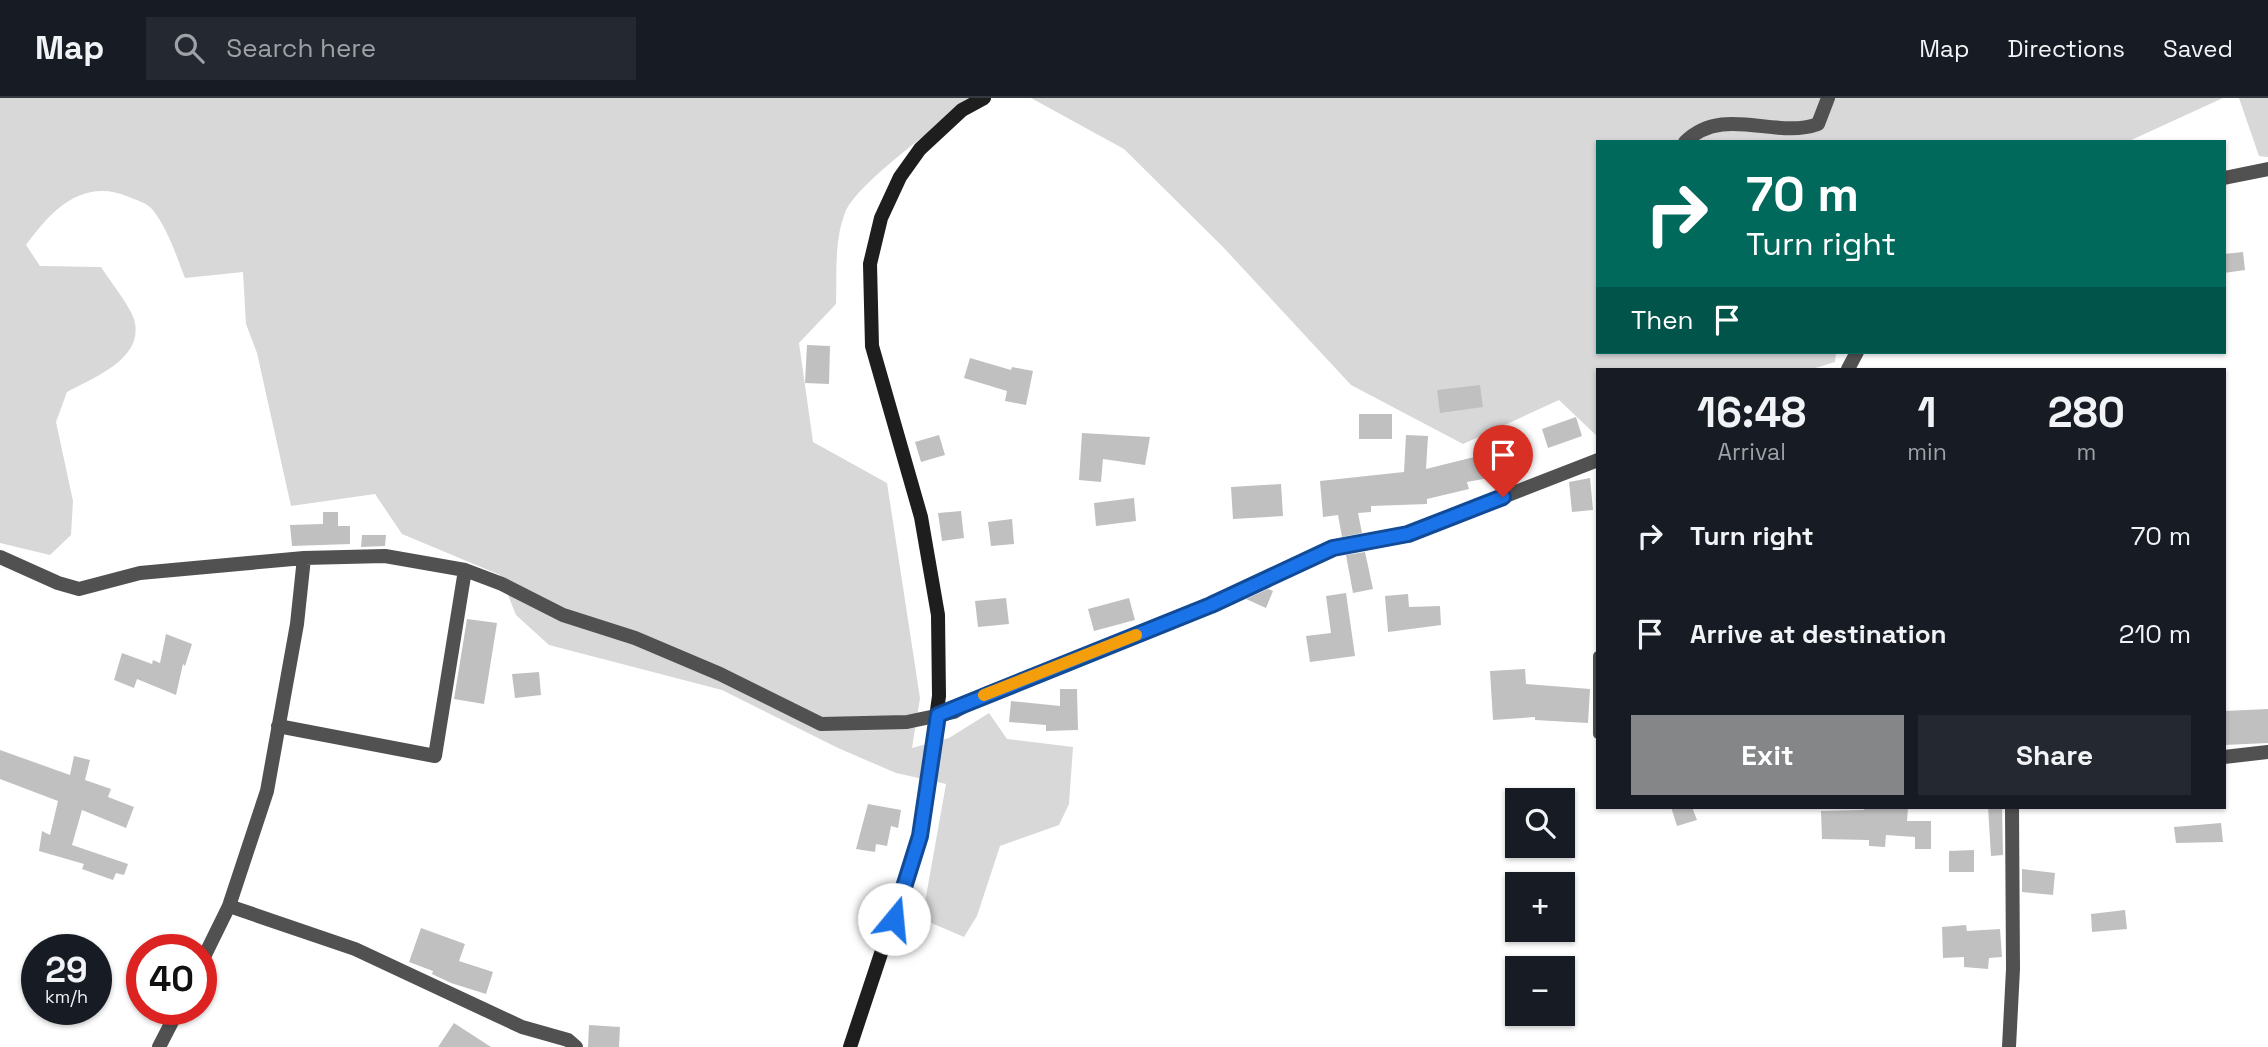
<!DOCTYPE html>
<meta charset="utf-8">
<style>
body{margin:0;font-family:"Space Grotesk",sans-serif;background:#242831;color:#f1f3f6;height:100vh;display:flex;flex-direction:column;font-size:26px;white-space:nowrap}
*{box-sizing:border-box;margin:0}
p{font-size:23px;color:#9ea1a6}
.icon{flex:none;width:38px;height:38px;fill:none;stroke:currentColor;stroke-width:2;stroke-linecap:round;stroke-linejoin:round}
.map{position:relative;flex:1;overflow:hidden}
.side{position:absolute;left:1596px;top:270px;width:630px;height:441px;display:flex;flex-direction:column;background:#171b24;border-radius:0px;box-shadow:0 2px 5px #0004}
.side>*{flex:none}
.top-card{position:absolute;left:1596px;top:42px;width:630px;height:214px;border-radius:0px;box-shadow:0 2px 5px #0004;background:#00695c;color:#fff;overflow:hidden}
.fabs{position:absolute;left:1505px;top:690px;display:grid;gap:14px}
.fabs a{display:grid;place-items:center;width:70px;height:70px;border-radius:0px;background:#171b24;box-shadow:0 2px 5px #0004;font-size:35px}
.speed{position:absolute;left:21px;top:836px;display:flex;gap:14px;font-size:35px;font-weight:700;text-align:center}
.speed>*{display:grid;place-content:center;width:91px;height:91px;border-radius:50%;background:#171b24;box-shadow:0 2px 5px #0004;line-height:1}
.speed small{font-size:18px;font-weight:400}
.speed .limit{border:10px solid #d22;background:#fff;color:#111}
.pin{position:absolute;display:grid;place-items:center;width:60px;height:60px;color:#fff;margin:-72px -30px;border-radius:50% 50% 50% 0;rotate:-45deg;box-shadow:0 0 7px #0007}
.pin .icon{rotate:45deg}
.me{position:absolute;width:77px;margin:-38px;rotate:17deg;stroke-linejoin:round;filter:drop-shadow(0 0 5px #0008)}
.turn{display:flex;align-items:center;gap:24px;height:147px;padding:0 35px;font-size:32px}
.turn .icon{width:91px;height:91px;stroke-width:2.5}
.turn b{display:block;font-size:49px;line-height:60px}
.then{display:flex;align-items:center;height:66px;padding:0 35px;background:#0003;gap:14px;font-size:26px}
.eta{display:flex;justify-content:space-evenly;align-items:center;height:119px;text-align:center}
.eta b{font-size:42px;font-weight:700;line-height:49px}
.cta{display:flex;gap:14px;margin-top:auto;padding:14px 35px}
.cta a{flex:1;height:80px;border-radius:0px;background:#858687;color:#fff;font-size:28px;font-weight:700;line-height:80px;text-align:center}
.cta a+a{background:#242831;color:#f1f3f6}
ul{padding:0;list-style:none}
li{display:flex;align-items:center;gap:21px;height:98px;padding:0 35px}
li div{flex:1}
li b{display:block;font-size:26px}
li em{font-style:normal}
header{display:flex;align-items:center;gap:42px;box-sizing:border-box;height:98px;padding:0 35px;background:#171b24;border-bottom:2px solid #363941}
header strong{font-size:33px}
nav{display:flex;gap:38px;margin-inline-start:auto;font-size:24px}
.search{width:490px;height:63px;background:#242831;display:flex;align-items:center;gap:18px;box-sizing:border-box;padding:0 24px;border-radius:0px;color:#9ea1a6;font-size:26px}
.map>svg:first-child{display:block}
.green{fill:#d8d8d8}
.building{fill:#c0c0c0}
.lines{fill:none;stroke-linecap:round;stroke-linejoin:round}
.lane{stroke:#515151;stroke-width:10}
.street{stroke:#515151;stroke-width:14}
.secondary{stroke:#1e1e1e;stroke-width:14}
.route-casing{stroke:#114b97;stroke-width:18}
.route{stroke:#1a73e8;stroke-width:12}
.slow{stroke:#f59e0b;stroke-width:12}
</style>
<header>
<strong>Map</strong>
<div class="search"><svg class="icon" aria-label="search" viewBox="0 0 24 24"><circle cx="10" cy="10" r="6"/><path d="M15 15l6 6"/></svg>Search here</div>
<nav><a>Map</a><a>Directions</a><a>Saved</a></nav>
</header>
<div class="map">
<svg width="2268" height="949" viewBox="0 0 2268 949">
<rect width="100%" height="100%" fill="#fff"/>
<path class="green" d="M0,0H973C945,23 857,84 845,115C834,143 837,176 836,206L799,245L813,344L887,385L920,600L912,650L949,640L989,615L1007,641L1073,649L1069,706L1059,727L1000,748L977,818L964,839L922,821L946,686L896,675L838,650L722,592L549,547L516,517L500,477L402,436L375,396L291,408L257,255L246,226L243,174L185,180C176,157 168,131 152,111C147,105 136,102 129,99C82,79 51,113 26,147L40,168L101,169C109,182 133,211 135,225C142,262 92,280 67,294L56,324L73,403L71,437L50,457L0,445Z
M1031,0H2223L2127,44H1598V254H1836L1835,264L1812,271H1598V339L1559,302L1463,346L1351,287L1223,149L1124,51Z
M2239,0H2268V59L2259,58Z"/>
<path class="building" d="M2243,154L2245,172L2224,175V156Z
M807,247L830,248L829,286L805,285Z
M970,260L1011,272L1012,269L1033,273L1026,307L1005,303L1007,293L964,280Z
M1480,287L1483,309L1440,315L1437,292Z
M1359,316H1392V341H1359Z
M1576,319L1582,338L1548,350L1542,331Z
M1082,335L1150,339L1145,367L1103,361L1101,384L1079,382Z
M939,337L945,357L921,364L915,344Z
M1406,337L1428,338L1426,371L1482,357L1481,348L1520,341L1526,373L1467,384L1469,391L1427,401V406L1371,408V414L1358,415L1362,435L1342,439L1338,417L1323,419L1320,383L1404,374Z
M1590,380L1593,412L1572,414L1569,384Z
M1281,386L1283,418L1233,421L1231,389Z
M1134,400L1136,423L1096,428L1094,405Z
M961,413L964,440L942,443L938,415Z
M323,414H338V428H350V446L292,448L290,427L323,426Z
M1012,421L1014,446L991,448L988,424Z
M362,437H386L385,448L361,449Z
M1365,454L1373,491L1353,495L1346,457Z
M1268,491L1273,493L1266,510L1246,501Z
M1346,495L1355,558L1310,564L1306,538L1331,535L1326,498Z
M1408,496L1409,509L1440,508L1441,527L1388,534L1385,498Z
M1006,500L1009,526L978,529L975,503Z
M1129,500L1135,522L1094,533L1088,511Z
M467,521L497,525L484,606L454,601Z
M166,536L192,546L185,568L183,566L176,597L137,581L134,590L114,582L122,555L152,566L153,562L160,565Z
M1525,571L1526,586L1590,591L1588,625L1535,622V619L1493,622L1490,573Z
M539,574L541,597L515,600L512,576Z
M1060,591H1077L1078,632L1046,633V627L1009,624L1011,603L1060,608Z
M2268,611V645L2224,647V613Z
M0,652L70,677L74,658L90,662L85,682L111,691L108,699L134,709L126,730L82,712L72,747L128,766L124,777L116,775L113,782L82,771L84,766L39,753L42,733L50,737L58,703L0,681Z
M868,706L901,712L898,730L891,728L887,748L876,746L875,754L856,751Z
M1671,709H1692L1697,722L1677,728Z
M1865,709L1908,710L1907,723H1931V751H1915V739L1886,737L1885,749L1869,748V742L1822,741L1821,713L1864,712Z
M1988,709H2002L2003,757L1991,758Z
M2221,725L2223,744L2176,745L2174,729Z
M1974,752V774H1949V753Z
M2022,771L2055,775L2053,797L2022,794Z
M2125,812L2127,831L2092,834L2091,816Z
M1966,827L1967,833L2000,831L2002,859L1989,860L1988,871L1964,869V859L1943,860L1942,829Z
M421,830L465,846L459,863L493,874L486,896L451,885L432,876L433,873L409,864Z
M454,925L491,949H438Z
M589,927L620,929L619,949H588Z"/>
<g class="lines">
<path class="lane" d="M1598,558V636"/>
<path class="street" d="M1685,44C1724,6 1775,42 1818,26L1828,0
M2224,80L2268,71
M1848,271L1857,254
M0,459L58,485L79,491L140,475L304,460L385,458L465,472L502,486L563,517L635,540L720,576L821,626L907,624L954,614L985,596L1211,507L1333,450L1408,436L1598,362
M278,628L435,658L465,472
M2224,659L2268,654
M229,808L355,851L522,929L568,942L576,949
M201,865L229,808L267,693L297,526L304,460
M159,949L178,912
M2009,949L2013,871L2012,709"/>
<path class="secondary" d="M850,949L920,738L939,598L938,517L921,419L872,248L870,166L881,120L900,79L920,51L962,12L984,0"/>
</g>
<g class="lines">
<defs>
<path id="route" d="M894,821L920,738L938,617L1211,507L1333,450L1408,436L1503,399"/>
</defs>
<use href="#route" class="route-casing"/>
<use href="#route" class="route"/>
<path class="slow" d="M984,597L1136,537"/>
</g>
</svg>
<div class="fabs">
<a><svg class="icon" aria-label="search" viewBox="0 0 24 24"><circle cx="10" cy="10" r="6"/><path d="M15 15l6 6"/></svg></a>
<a>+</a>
<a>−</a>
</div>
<div class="speed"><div>29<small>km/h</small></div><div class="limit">40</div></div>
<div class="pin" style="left:1503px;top:399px;background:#d93025"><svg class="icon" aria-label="arrive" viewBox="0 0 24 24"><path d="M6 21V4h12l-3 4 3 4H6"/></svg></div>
<svg class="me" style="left:894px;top:821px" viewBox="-20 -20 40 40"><circle r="19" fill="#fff"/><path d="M0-13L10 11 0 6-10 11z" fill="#1a73e8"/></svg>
<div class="top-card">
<div class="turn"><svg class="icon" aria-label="right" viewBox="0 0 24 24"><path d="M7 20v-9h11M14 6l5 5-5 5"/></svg><div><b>70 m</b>Turn right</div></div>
<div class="then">Then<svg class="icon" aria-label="arrive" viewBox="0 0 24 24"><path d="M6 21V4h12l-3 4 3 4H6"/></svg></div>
</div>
<section class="side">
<div class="eta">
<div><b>16:48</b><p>Arrival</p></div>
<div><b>1</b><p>min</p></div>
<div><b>280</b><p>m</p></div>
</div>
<ul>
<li><svg class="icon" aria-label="right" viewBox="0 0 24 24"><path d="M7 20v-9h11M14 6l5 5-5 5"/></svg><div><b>Turn right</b></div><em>70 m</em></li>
<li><svg class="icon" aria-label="arrive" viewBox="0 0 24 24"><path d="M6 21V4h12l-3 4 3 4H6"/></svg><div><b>Arrive at destination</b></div><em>210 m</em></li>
</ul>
<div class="cta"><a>Exit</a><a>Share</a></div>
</section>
</div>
